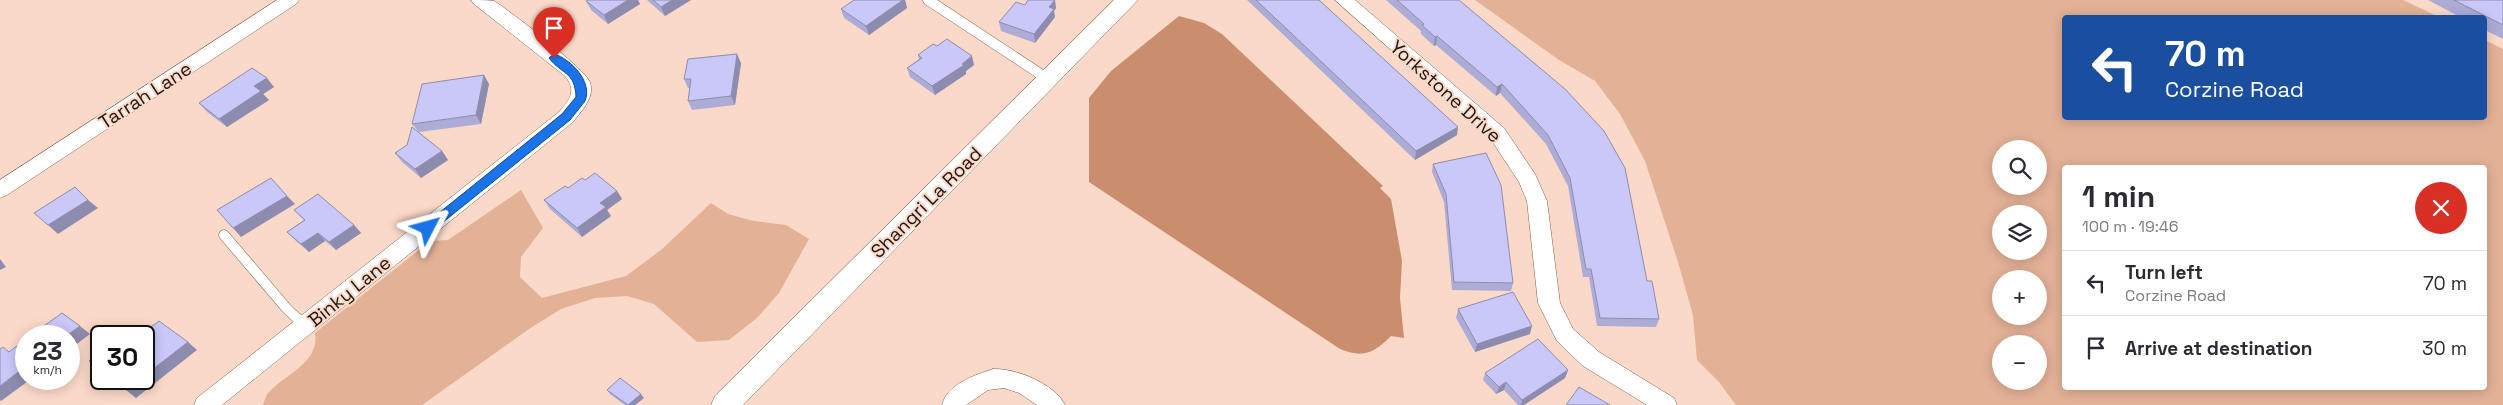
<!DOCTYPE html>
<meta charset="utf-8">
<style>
body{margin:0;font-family:"Space Grotesk",sans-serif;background:#f7f7f7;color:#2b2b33;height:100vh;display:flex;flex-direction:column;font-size:19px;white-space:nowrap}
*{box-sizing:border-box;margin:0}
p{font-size:16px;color:#7c7c81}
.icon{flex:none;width:28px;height:28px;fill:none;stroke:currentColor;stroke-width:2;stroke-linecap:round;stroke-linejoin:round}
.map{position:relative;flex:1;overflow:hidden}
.side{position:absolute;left:2062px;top:165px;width:425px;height:225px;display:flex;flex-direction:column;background:#fff;border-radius:5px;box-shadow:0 2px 12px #0003}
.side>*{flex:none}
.top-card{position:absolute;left:2062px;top:15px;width:425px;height:105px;border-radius:5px;box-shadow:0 2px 12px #0003;background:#1a4fa0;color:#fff;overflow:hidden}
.buttons{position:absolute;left:1992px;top:140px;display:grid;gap:10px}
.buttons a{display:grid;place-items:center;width:55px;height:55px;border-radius:50%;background:#fff;box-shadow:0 2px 12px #0003;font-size:25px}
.speed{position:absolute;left:15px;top:325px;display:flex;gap:10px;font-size:25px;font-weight:700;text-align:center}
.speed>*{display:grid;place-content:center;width:65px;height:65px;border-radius:50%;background:#fff;box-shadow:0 2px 12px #0003;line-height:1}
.speed small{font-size:12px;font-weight:400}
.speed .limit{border:2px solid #111;border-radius:8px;background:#fff;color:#111}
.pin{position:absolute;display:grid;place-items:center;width:42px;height:42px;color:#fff;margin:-51px -21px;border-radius:50% 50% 50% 0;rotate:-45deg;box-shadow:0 0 5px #0007}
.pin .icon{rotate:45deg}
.me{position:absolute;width:55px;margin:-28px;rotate:51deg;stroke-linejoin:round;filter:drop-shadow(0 0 4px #0008)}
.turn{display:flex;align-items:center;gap:18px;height:105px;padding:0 20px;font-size:22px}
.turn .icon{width:65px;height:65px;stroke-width:2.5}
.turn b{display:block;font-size:35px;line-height:42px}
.round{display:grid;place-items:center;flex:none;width:52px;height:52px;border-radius:26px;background:#f7f7f7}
.headline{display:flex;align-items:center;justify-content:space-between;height:85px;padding:0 20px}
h1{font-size:30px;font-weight:800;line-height:38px}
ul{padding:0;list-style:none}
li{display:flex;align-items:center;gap:15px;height:65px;padding:0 20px;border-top:1px solid #e1e1e2}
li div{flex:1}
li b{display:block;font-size:19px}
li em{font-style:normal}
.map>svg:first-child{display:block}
.green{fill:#e3b196;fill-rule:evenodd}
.water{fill:#ca8e6e}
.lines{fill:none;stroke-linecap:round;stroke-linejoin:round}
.service-casing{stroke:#7e6253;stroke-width:11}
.minor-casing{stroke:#7e6253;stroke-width:1}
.tertiary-casing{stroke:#7e6253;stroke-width:1}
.service{stroke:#fff;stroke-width:10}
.minor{fill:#fff;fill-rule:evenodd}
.tertiary{fill:#fff;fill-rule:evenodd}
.wall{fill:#adacd6}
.shaded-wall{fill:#8d8cae}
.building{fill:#c9c8f9;stroke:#8d8cae}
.route{fill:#1a73e8;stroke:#114b97}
.labels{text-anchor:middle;stroke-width:4;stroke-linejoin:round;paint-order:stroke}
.street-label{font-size:19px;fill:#211610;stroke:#fbd9c8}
</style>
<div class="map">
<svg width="2503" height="405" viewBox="0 0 2503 405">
<rect width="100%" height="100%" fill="#fbd9c8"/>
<path class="green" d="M1475,0H2403L2439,17L2065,18V118H2485V40L2503,49V405H1736L1719,382L1697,360L1693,315L1678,262L1645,161L1620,114L1595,81L1559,60ZM2001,149H2039V186H2001ZM2065,168H2485V388H2065ZM2001,214H2039V251H2001ZM2001,279H2039V316H2001ZM2001,344H2039V381H2001Z
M521,190L543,228L521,257L520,277L542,298L626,276L661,250L711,203L728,214L754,221L786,225L809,239L779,293L757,318L729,340L697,342L654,304L627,296L595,298L561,309L529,329L422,405H263C265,400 266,394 270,391C286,374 320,362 315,333L430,241L448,240Z"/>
<path class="water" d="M1179,16L1204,23L1222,34L1383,186L1380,188L1391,199L1402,261L1400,298L1404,338L1391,336C1373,354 1363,358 1340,349L1089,182V98L1111,71Z"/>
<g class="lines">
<defs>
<path id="service" d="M928,0L1048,79
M224,235L288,310L306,326"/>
<path id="minor" d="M277,0H299L296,4L7,195L0,198V180Z
M471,0C478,0 488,0 494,1C509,10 585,69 590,82C595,98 582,110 573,122L222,405H194L197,398L559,112C570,99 577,91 565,76L474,4Z
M1335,0H1355L1504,128L1535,174L1547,201L1560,303L1573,329L1599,352L1674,398L1677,405H1647L1583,366L1557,341L1538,303L1527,201L1519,182L1490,138Z
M993,369C1016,368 1055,384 1065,405H1037L1019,393L1004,388L988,390L966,405H942C947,384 975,375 993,369Z"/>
<path id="tertiary" d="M1114,0H1138L743,405H711L715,396Z"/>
</defs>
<use href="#service" class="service-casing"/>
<use href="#minor" class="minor-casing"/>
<use href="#tertiary" class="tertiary-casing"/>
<use href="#service" class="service"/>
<use href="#minor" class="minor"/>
<use href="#tertiary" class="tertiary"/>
</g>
<path class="wall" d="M587,0H638L640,4L608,24L591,10L586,1Z
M647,0H691L665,16Z
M854,0H905L907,8L869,35L844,18L841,9Z
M1247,0H1319L1457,135L1415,160Z
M1386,0H1459L1647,281L1659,319L1656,327L1597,326L1589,277H1583L1568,186L1546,144L1500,93L1496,96L1436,45L1434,46L1421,34V31Z
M2428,0H2503V39L2485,30V18H2462Z
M1025,5L1056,8L1054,11L1055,17L1035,43L1001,31L999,22Z
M918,55L974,65L966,71V74L935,95L910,77L907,68L919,59Z
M741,63L735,105L692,110L688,101L690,88H688L684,79Z
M489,84L481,124L419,132L412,124Z
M274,87L263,94L269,100L227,127L207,112L199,103Z
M442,151L448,160L421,178L402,162L395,153Z
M1433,164L1513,283L1511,291L1452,290L1444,202L1432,172Z
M585,180L617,191L622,199L607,210L611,216L582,237L550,209L544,200L568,188Z
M294,210L354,225L361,233L336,250L325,241L309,252L295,240L287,232L304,220Z
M1458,309L1530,334L1475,352L1456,318Z
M1568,370L1565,378L1524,405H1518L1504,390L1496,394L1483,380L1485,373Z
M607,390L644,398L635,405H625L610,394Z"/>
<path class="shaded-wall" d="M628,0H638L640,4L608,24L604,15Z
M672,0H691L665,16L661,7Z
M903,0H905L907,8L869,35L866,26Z
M1055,0L1056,8L1054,11L1055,17L1035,43L1034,34L1049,7Z
M1437,36L1436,45L1434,46L1435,37Z
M737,54L741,63L735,105L731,96Z
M972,56L974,65L966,71V74L935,95L932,86Z
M484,75L489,84L481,124L476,115Z
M267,78L274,87L263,94L269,100L227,127L219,119L254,86Z
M1502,84L1500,93L1496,96L1497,87Z
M1458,127L1457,135L1415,160L1416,151Z
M442,151L448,160L421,178L415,169Z
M617,191L622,199L607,210L611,216L582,237L577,228L600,203Z
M287,196L295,204L241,237L233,228Z
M88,200L98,208L58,234L48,225Z
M354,225L361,233L336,250L329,242Z
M318,233L325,241L309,252L301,244Z
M0,259L6,267L0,270Z
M80,326L90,334L69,350V336H66Z
M1532,326L1530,334L1475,352L1477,344Z
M188,342L197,350L136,398L126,390L141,379H144V376Z
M26,366V379H31L1,401L0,400V386Z
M1568,370L1565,378L1524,405H1521L1522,400Z
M1506,382L1504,390L1496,394L1499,387Z
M641,394L644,398L635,405H628Z"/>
<path class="building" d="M588,0H628L604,15L586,1Z
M653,0H672L661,7Z
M854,0H903L866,26L841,9Z
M1028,0H1055L1049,7L1054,9L1034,34L999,22L1016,2L1025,5Z
M1256,0H1319L1458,127L1416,151Z
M1397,0H1459L1565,89L1604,131L1625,168L1647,281H1652L1659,319L1600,318L1591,269H1586L1570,178L1548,135L1502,84L1497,87L1437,36L1435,37L1422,25L1424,24Z
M2454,0H2503V25Z
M947,39L972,56L962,64L964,65L932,86L907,68L922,58L918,55L933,44L937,46Z
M737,54L731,96L688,101L691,79H684L688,59Z
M252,68L267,78L254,86L261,91L219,119L199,103Z
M484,75L476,115L412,124L422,84Z
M412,127L442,151L415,169L395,153L407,145Z
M1486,153L1501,185L1513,283L1454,282L1446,194L1433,164Z
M595,173L617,191L600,203L606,207L577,228L544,200L565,186L568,188L582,178L585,180Z
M271,178L287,196L233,228L217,210Z
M75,187L88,200L48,225L34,213Z
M318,194L354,225L329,242L318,233L301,244L287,232L305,220L294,210Z
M1513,292L1532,326L1477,344L1458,309Z
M62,313L80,326L66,336H30Z
M159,321L188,342L144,376V336H139Z
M26,339V366L0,386V349L3,347L9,352Z
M1538,339L1568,370L1522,400L1506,382L1499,387L1485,373Z
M101,352V370L89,361Z
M620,378L641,394L628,405L607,390Z
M112,379H141L126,390Z
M1579,387L1610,405H1566Z"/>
<path class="route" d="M554,54C571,59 593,82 585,101L570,120L432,231H424V225L562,114L576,97C575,71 562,75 549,58Z"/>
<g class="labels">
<g class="street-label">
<text transform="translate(1446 91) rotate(42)" y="7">Yorkstone Drive</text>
<text transform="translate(145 95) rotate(-33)" y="7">Tarrah Lane</text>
<text transform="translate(926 202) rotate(-45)" y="7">Shangri La Road</text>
<text transform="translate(349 291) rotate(-39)" y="7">Binky Lane</text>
</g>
</g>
</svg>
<div class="buttons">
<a><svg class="icon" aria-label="search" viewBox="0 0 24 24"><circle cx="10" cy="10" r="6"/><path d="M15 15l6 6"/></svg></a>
<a><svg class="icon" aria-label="layers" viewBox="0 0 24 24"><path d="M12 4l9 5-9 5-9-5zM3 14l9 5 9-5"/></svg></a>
<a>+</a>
<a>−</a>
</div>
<div class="speed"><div>23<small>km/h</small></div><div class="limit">30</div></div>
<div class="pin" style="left:554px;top:58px;background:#d93025"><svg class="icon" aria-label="arrive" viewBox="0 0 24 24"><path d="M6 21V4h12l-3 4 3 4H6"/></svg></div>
<svg class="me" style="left:428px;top:228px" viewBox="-20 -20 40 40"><path d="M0-17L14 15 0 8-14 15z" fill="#1a73e8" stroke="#fff" stroke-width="4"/></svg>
<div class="top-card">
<div class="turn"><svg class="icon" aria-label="left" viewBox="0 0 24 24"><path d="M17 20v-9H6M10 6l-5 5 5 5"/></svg><div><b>70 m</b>Corzine Road</div></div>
</div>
<section class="side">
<div class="headline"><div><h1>1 min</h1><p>100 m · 19:46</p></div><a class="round" style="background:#d93025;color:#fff"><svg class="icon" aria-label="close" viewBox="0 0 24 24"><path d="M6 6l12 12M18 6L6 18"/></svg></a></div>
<ul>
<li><svg class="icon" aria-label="left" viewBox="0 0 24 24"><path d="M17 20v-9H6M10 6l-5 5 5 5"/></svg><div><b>Turn left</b><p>Corzine Road</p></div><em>70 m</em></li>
<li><svg class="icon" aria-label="arrive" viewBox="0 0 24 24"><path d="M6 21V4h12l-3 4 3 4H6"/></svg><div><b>Arrive at destination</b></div><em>30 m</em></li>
</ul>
</section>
</div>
